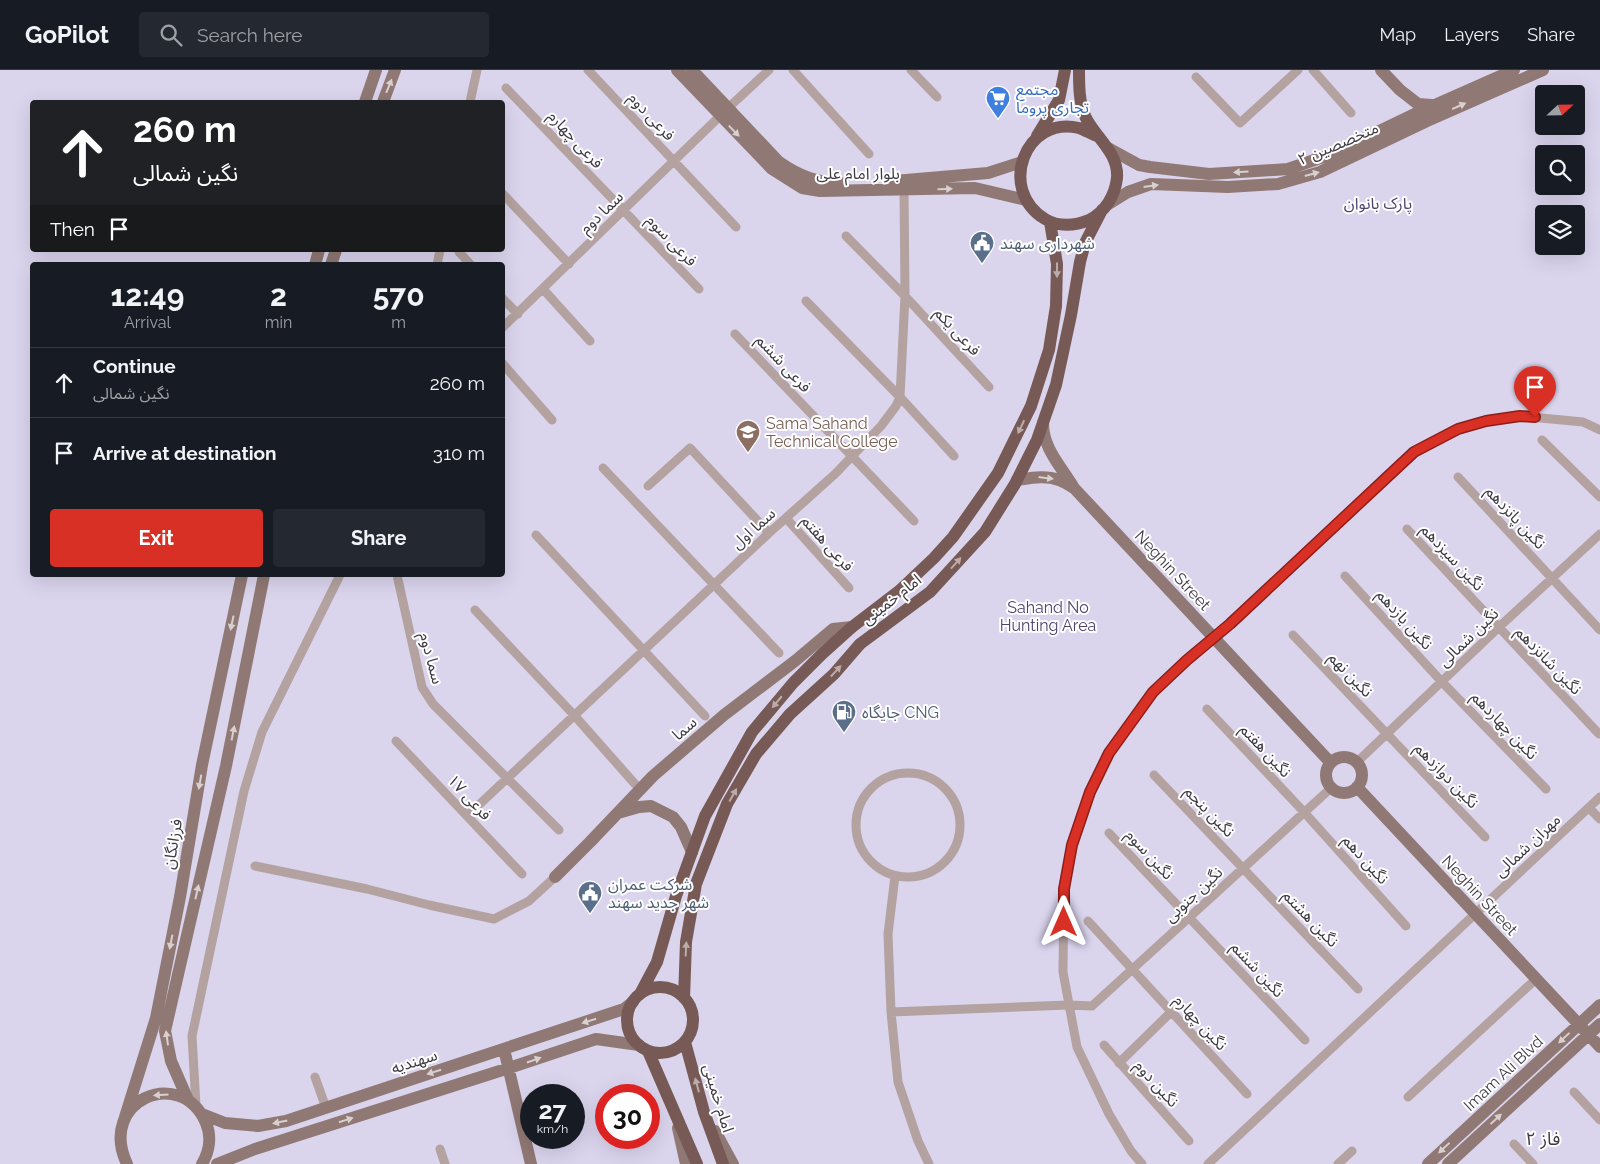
<!DOCTYPE html>
<meta charset="utf-8">
<style>
body{margin:0;font-family:Raleway,"Noto Sans Arabic",sans-serif;background:#242831;color:#f1f3f6;height:100vh;display:flex;flex-direction:column;font-size:19px;white-space:nowrap}
*{box-sizing:border-box;margin:0}
p{font-size:16px;color:#9ea1a6}
.icon{flex:none;width:28px;height:28px;fill:none;stroke:currentColor;stroke-width:2;stroke-linecap:round;stroke-linejoin:round}
.map{position:relative;flex:1;overflow:hidden}
.side{position:absolute;left:30px;top:192px;width:475px;height:315px;display:flex;flex-direction:column;background:#171b24;border-radius:5px;box-shadow:0 5px 20px #0002}
.side>*{flex:none}
.guide{position:absolute;left:30px;top:30px;width:475px;height:152px;border-radius:5px;box-shadow:0 5px 20px #0002;background:#202124;color:#fff;overflow:hidden}
.needle{width:32px;rotate:68deg}
.controls{position:absolute;left:1535px;top:15px;display:grid;gap:10px}
.controls a{display:grid;place-items:center;width:50px;height:50px;border-radius:5px;background:#171b24;box-shadow:0 5px 20px #0002;font-size:25px}
.speed{position:absolute;left:520px;top:1014px;display:flex;gap:10px;font-size:25px;font-weight:700;text-align:center}
.speed>*{display:grid;place-content:center;width:65px;height:65px;border-radius:50%;background:#171b24;box-shadow:0 5px 20px #0002;line-height:1}
.speed small{font-size:12px;font-weight:400}
.speed .limit{border:8px solid #d22;background:#fff;color:#111}
.pin{position:absolute;display:grid;place-items:center;width:42px;height:42px;color:#fff;margin:-51px -21px;border-radius:50% 50% 50% 0;rotate:-45deg;box-shadow:0 0 5px #0007}
.pin .icon{rotate:45deg}
.me{position:absolute;width:55px;margin:-28px;rotate:0deg;stroke-linejoin:round;filter:drop-shadow(0 0 4px #0008)}
.turn{display:flex;align-items:center;gap:18px;height:105px;padding:0 20px;font-size:22px}
.turn .icon{width:65px;height:65px;stroke-width:2.5}
.turn b{display:block;font-size:35px;line-height:42px}
.then{display:flex;align-items:center;height:48px;padding:0 20px;background:#0003;gap:10px;font-size:19px}
.eta{display:flex;justify-content:space-evenly;align-items:center;height:85px;text-align:center}
.eta b{font-size:30px;font-weight:700;line-height:35px}
.action{display:flex;gap:10px;margin-top:auto;padding:10px 20px}
.action a{flex:1;height:58px;border-radius:5px;background:#d93025;color:#fff;font-size:20px;font-weight:700;line-height:58px;text-align:center}
.action a+a{background:#242831;color:#f1f3f6}
ul{padding:0;list-style:none}
li{display:flex;align-items:center;gap:15px;height:70px;padding:0 20px;border-top:1px solid #363941}
li div{flex:1}
li b{display:block;font-size:19px}
li em{font-style:normal}
header{display:flex;align-items:center;gap:30px;box-sizing:border-box;height:70px;padding:0 25px;background:#171b24;border-bottom:1px solid #363941}
header strong{font-size:24px}
nav{display:flex;gap:28px;margin-inline-start:auto;font-size:18px}
.search{width:350px;height:45px;background:#242831;display:flex;align-items:center;gap:12px;box-sizing:border-box;padding:0 18px;border-radius:5px;color:#9ea1a6;font-size:19px}
.map>svg:first-child{display:block}
.green{fill:#dad4ed;fill-rule:evenodd}
.lines{fill:none;stroke-linecap:round;stroke-linejoin:round}
.street{stroke:#b3a29f;stroke-width:9}
.secondary{stroke:#907874;stroke-width:12}
.primary{stroke:#775a56;stroke-width:12}
.oneway{fill:#d8d0ce}
.oneway2{fill:#bbacaa}
.route-casing{stroke:#8d1f18;stroke-width:12}
.route{stroke:#d93025;stroke-width:9}
.labels{text-anchor:middle;stroke-width:4;stroke-linejoin:round;paint-order:stroke}
.shop-label{font-size:16px;fill:#366cbe;stroke:#fff;text-anchor:start}
.street-label{font-size:16px;fill:#3d3a44;stroke:#fff}
.park-label{font-size:16px;fill:#50426f;stroke:#fff}
.service-label{font-size:16px;fill:#4e5e75;stroke:#fff;text-anchor:start}
.education-label{font-size:16px;fill:#785e54;stroke:#fff;text-anchor:start}
.neighbourhood-label{font-size:18px;fill:#3d3a44;stroke:#fff}
</style>
<header>
<strong>GoPilot</strong>
<div class="search"><svg class="icon" aria-label="search" viewBox="0 0 24 24"><circle cx="10" cy="10" r="6"/><path d="M15 15l6 6"/></svg>Search here</div>
<nav><a>Map</a><a>Layers</a><a>Share</a></nav>
</header>
<div class="map">
<svg width="1600" height="1094" viewBox="0 0 1600 1094">
<rect width="100%" height="100%" fill="#f9f8fd"/>
<path class="green" d="M0,0H1600V1094H0ZM1544,24H1576V56H1544ZM32,32H502V180H32ZM1544,84H1576V116H1544ZM1544,144H1576V176H1544ZM32,195H502V505H32ZM531,1025H574V1068H531ZM606,1025H649V1068H606Z"/>
<g class="lines">
<path class="street" d="M588,0L736,157
M793,0L869,84
M911,0L937,27
M1313,0L1351,43
M1196,7L1240,53L1298,0
M506,18L699,219
M470,32L477,0
M728,38L769,0
M502,123L569,194
M846,166L905,226L989,317
M459,182L471,195
M437,195L440,180
M543,219L590,271
M502,228L518,244
M806,231L900,327L954,386
M502,258L720,46
M735,264L914,451
M502,293L552,350
M1542,370L1600,427
M603,398L779,583
M1458,407L1600,560
M648,416L690,378L769,463
M786,448L849,518
M1407,459L1599,664
M536,465L705,646
M397,505L422,617L433,634L559,760
M1345,506L1442,612L1546,719
M475,540L574,645L635,714
M1293,565L1485,767
M1207,639L1304,742L1406,856
M396,671L522,804
M1357,692L1498,558L1600,464
M856 755a52 52 0 1 1 104 0a52 52 0 1 1-104 0Z
M1154,705L1358,919
M1589,738L1600,749
M467,746L769,463L835,404L881,356L896,336L900,327L905,226L904,119
M1109,763L1305,970
M255,796L367,819L429,835L494,849L529,831L555,807
M895,806L888,864L891,942L898,1012L918,1071L929,1094
M1088,851L1247,1024
M891,942L1069,935L1092,936L1331,718
M1104,975L1189,1071
M1119,993L1171,942
M315,1007L326,1038
M1574,1022L1600,1050
M1408,1027L1536,909
M196,1036L192,966L244,721L262,662L340,505
M1514,1074L1533,1094
M440,1079L445,1094
M1142,1094L1131,1081L1109,1044L1077,977L1063,902L1064,819L1072,775L1090,721L1109,683L1153,622L1187,590L1230,554L1414,382L1458,359L1486,351L1520,346L1583,352L1600,360
M1208,1094L1600,727
M1338,1094L1352,1081"/>
<path class="secondary" d="M677,0L772,99L802,118L820,121L975,118L1026,130
M692,0L779,92C799,106 817,113 841,113
M1381,0L1400,20L1418,34L1432,35
M365,32L376,0
M383,32L395,0
M1108,78L1139,95L1150,97L1209,104L1288,99L1332,84L1419,42L1514,0
M894,111L988,103L1022,92
M1107,135L1128,122L1151,114L1228,117L1278,114L1320,102L1427,51L1543,0
M315,195L319,180
M331,195L336,180
M1043,353C1043,379 1061,396 1074,418L1330,692
M1017,410C1031,408 1045,405 1059,410C1064,412 1069,415 1074,418
M1326 705a18 18 0 1 1 36 0a18 18 0 1 1-36 0Z
M1357,717L1600,977
M618,743L639,737L651,736L673,747L681,757L692,782
M555,807L590,772L653,706L724,645L795,591L833,559L852,557
M504,979L531,1094
M188,1030L171,991L165,961L226,696L264,505
M202,1044L225,1053L258,1056L286,1051L624,939L633,932
M125,1047L156,948L180,827L202,695L242,505
M678,1058L686,1094
M715,1061L733,1094
M127,1094C97,1030 181,995 206,1053C212,1067 209,1082 202,1094
M217,1094L255,1079L509,998L596,969L639,975
M1428,1094L1600,935
M1448,1094L1600,954"/>
<path class="primary" d="M1079,0C1079,16 1079,34 1086,48C1096,68 1119,83 1117,108C1115,126 1105,142 1089,150C1075,156 1058,157 1045,149C997,120 1025,45 1079,58C1085,60 1091,64 1097,66
M1037,66L1059,30L1065,0
M627 950a33 33 0 1 1 66 0a33 33 0 1 1-66 0Z
M640,924L657,892L676,826L705,746L752,662L793,613L822,584L852,557L899,521L934,488L953,467L998,403L1031,336L1049,280L1056,236L1057,194L1050,152
M684,928L686,872L696,814L727,734L756,684L790,644L834,604L860,574L930,522L985,462L1015,414L1037,370L1056,315L1071,245L1080,192L1085,173L1102,140
M685,972L704,1042L723,1094
M648,981L697,1094"/>
</g>
<defs><path id="oneway-solid" d="M-6-.8H1V-3.2L6.5 0L1 3.2V.8H-6Z" transform="scale(1.25)"/></defs>
<g class="oneway">
<use href="#oneway-solid" transform="translate(389 16) rotate(-68)"/>
<use href="#oneway-solid" transform="translate(1459 36) rotate(-24)"/>
<use href="#oneway-solid" transform="translate(734 61) rotate(46)"/>
<use href="#oneway-solid" transform="translate(1241 102) rotate(176)"/>
<use href="#oneway-solid" transform="translate(1312 104) rotate(-15)"/>
<use href="#oneway-solid" transform="translate(1151 116) rotate(-8)"/>
<use href="#oneway-solid" transform="translate(945 119) rotate(-1)"/>
<use href="#oneway-solid" transform="translate(1046 408) rotate(7)"/>
<use href="#oneway-solid" transform="translate(232 553) rotate(102)"/>
<use href="#oneway-solid" transform="translate(233 663) rotate(-79)"/>
<use href="#oneway-solid" transform="translate(200 712) rotate(100)"/>
<use href="#oneway-solid" transform="translate(197 822) rotate(-77)"/>
<use href="#oneway-solid" transform="translate(171 872) rotate(101)"/>
<use href="#oneway-solid" transform="translate(589 951) rotate(162)"/>
<use href="#oneway-solid" transform="translate(167 968) rotate(-98)"/>
<use href="#oneway-solid" transform="translate(1564 968) rotate(137)"/>
<use href="#oneway-solid" transform="translate(534 990) rotate(-19)"/>
<use href="#oneway-solid" transform="translate(434 1002) rotate(162)"/>
<use href="#oneway-solid" transform="translate(161 1025) rotate(176)"/>
<use href="#oneway-solid" transform="translate(1496 1049) rotate(-43)"/>
<use href="#oneway-solid" transform="translate(346 1050) rotate(-18)"/>
<use href="#oneway-solid" transform="translate(280 1052) rotate(168)"/>
<use href="#oneway-solid" transform="translate(1444 1078) rotate(137)"/>
</g>
<g class="oneway2">
<use href="#oneway-solid" transform="translate(1057 200) rotate(90)"/>
<use href="#oneway-solid" transform="translate(1021 357) rotate(115)"/>
<use href="#oneway-solid" transform="translate(956 493) rotate(-48)"/>
<use href="#oneway-solid" transform="translate(836 601) rotate(-47)"/>
<use href="#oneway-solid" transform="translate(777 632) rotate(130)"/>
<use href="#oneway-solid" transform="translate(733 725) rotate(-61)"/>
<use href="#oneway-solid" transform="translate(686 879) rotate(-87)"/>
<use href="#oneway-solid" transform="translate(697 1015) rotate(-105)"/>
</g>
<g class="lines">
<defs>
<path id="route" d="M1064,852V819L1072,775L1090,722L1109,683L1153,622L1187,590L1230,554L1414,382L1458,359L1486,351L1520,346L1535,347"/>
</defs>
<use href="#route" class="route-casing"/>
<use href="#route" class="route"/>
</g>
<defs>
<symbol id="supermarket-pin" viewBox="-11 -11 22 30"><path d="M0 17L-7.5 6A9.5 9.5 0 1 1 7.5 6Z" fill="#3f7fe0" stroke="#fff"/><path d="M-6-5.5h2.5l.6 2H6L4.5 2H-2.5L-4.4-4H-6ZM-1.5 3.2a1.3 1.3 0 1 0 .1 0ZM3 3.2a1.3 1.3 0 1 0 .1 0Z" fill="#fff"/></symbol>
<symbol id="civic-pin" viewBox="-11 -11 22 30"><path d="M0 17L-7.5 6A9.5 9.5 0 1 1 7.5 6Z" fill="#5c6f8a" stroke="#fff"/><path d="M-.6-6.5H3V-4.5H.6V-3L4-1V1h2V6H-6V1h2V-1L-.6-3ZM-1.2 2.5V6h2.4V2.5Z" fill="#fff"/></symbol>
<symbol id="university-pin" viewBox="-11 -11 22 30"><path d="M0 17L-7.5 6A9.5 9.5 0 1 1 7.5 6Z" fill="#8d6e63" stroke="#fff"/><path d="M0-5L7-2L0 1L-7-2ZM-4 1L0 2.5L4 1V4Q0 6-4 4Z" fill="#fff"/></symbol>
<symbol id="fuel-pin" viewBox="-11 -11 22 30"><path d="M0 17L-7.5 6A9.5 9.5 0 1 1 7.5 6Z" fill="#5c6f8a" stroke="#fff"/><path d="M-5.5-6h7V0h2V4h1.3V-2.5L3-4.5l.8-.8L6-3V5H2.5V1h-1V6h-7ZM-4.2-4.7v3.2H.2V-4.7Z" fill="#fff"/></symbol>
</defs>
<g fill-rule="evenodd">
<use href="#supermarket-pin" x="984" y="14" width="28" height="38"/>
<use href="#civic-pin" x="968" y="159" width="28" height="38"/>
<use href="#university-pin" x="734" y="348" width="28" height="38"/>
<use href="#fuel-pin" x="830" y="628" width="28" height="38"/>
<use href="#civic-pin" x="576" y="809" width="28" height="38"/>
</g>
<g class="labels">
<g class="shop-label">
<text x="1016" y="25">مجتمع<tspan x="1016" dy="18">تجاری پروما</tspan></text>
</g>
<g class="street-label">
<text transform="translate(652 46) rotate(47)" y="6">فرعی دوم</text>
<text transform="translate(576 69) rotate(47)" y="6">فرعی چهارم</text>
<text transform="translate(1338 73) rotate(-23)" y="6">متخصصین ۲</text>
<text x="858" y="109">بلوار امام علی</text>
<text transform="translate(601 142) rotate(-44)" y="6">سما دوم</text>
<text transform="translate(672 170) rotate(46)" y="6">فرعی سوم</text>
<text transform="translate(958 261) rotate(47)" y="6">فرعی یکم</text>
<text transform="translate(784 293) rotate(47)" y="6">فرعی ششم</text>
<text transform="translate(1516 447) rotate(47)" y="6">نگین پانزدهم</text>
<text transform="translate(753 458) rotate(-42)" y="6">سما اول</text>
<text transform="translate(828 473) rotate(48)" y="6">فرعی هفتم</text>
<text transform="translate(1453 487) rotate(47)" y="6">نگین سیزدهم</text>
<text transform="translate(1173 500) rotate(47)" y="6">Neghin Street</text>
<text transform="translate(891 529) rotate(-38)" y="6">امام خمینی</text>
<text transform="translate(1405 549) rotate(48)" y="6">نگین یازدهم</text>
<text transform="translate(1468 567) rotate(-44)" y="6">نگین شمالی</text>
<text transform="translate(432 588) rotate(75)" y="6">سما دوم</text>
<text transform="translate(1549 590) rotate(46)" y="6">نگین شانزدهم</text>
<text transform="translate(1351 604) rotate(46)" y="6">نگین نهم</text>
<text transform="translate(1505 655) rotate(46)" y="6">نگین چهاردهم</text>
<text transform="translate(684 658) rotate(-41)" y="6">سما</text>
<text transform="translate(1266 680) rotate(47)" y="6">نگین هفتم</text>
<text transform="translate(1447 705) rotate(46)" y="6">نگین دوازدهم</text>
<text transform="translate(470 727) rotate(47)" y="6">فرعی ۱۷</text>
<text transform="translate(1210 741) rotate(46)" y="6">نگین پنجم</text>
<text transform="translate(172 774) rotate(-80)" y="6">فرزانگان</text>
<text transform="translate(1527 775) rotate(-43)" y="6">مهران شمالی</text>
<text transform="translate(1150 784) rotate(47)" y="6">نگین سوم</text>
<text transform="translate(1366 789) rotate(48)" y="6">نگین دهم</text>
<text transform="translate(1193 824) rotate(-43)" y="6">نگین جنوبی</text>
<text transform="translate(1480 825) rotate(47)" y="6">Neghin Street</text>
<text transform="translate(1311 848) rotate(46)" y="6">نگین هشتم</text>
<text transform="translate(1258 899) rotate(47)" y="6">نگین ششم</text>
<text transform="translate(1201 952) rotate(47)" y="6">نگین چهارم</text>
<text transform="translate(414 991) rotate(-18)" y="6">سهندیه</text>
<text transform="translate(1503 1003) rotate(-43)" y="6">Imam Ali Blvd</text>
<text transform="translate(1157 1013) rotate(48)" y="6">نگین دوم</text>
<text transform="translate(719 1028) rotate(73)" y="6">امام خمینی</text>
</g>
<g class="park-label">
<text x="1378" y="139">پارک بانوان</text>
<text x="1048" y="543">Sahand No<tspan x="1048" dy="18">Hunting Area</tspan></text>
</g>
<g class="service-label">
<text x="1000" y="179">شهرداری سهند</text>
<text x="862" y="648">جایگاه CNG</text>
<text x="608" y="820">شرکت عمران<tspan x="608" dy="18">شهر جدید سهند</tspan></text>
</g>
<g class="education-label">
<text x="766" y="359">Sama Sahand<tspan x="766" dy="18">Technical College</tspan></text>
</g>
<g class="neighbourhood-label">
<text x="1543" y="1075">فاز ۲</text>
</g>
</g>
</svg>
<div class="controls">
<a><svg class="needle" viewBox="-14 -14 28 28"><path d="M0-13l5 13h-10z" fill="#e53935"/><path d="M0 13l5-13h-10z" fill="#9ea1a6"/></svg></a>
<a><svg class="icon" aria-label="search" viewBox="0 0 24 24"><circle cx="10" cy="10" r="6"/><path d="M15 15l6 6"/></svg></a>
<a><svg class="icon" aria-label="layers" viewBox="0 0 24 24"><path d="M12 4l9 5-9 5-9-5zM3 14l9 5 9-5"/></svg></a>
</div>
<div class="speed"><div>27<small>km/h</small></div><div class="limit">30</div></div>
<div class="pin" style="left:1535px;top:347px;background:#d93025"><svg class="icon" aria-label="arrive" viewBox="0 0 24 24"><path d="M6 21V4h12l-3 4 3 4H6"/></svg></div>
<svg class="me" style="left:1064px;top:852px" viewBox="-20 -20 40 40"><path d="M0-17L14 15 0 8-14 15z" fill="#d93025" stroke="#fff" stroke-width="4"/></svg>
<div class="guide">
<div class="turn"><svg class="icon" aria-label="ahead" viewBox="0 0 24 24"><path d="M12 20V5M6 11l6-6 6 6"/></svg><div><b>260 m</b>نگین شمالی</div></div>
<div class="then">Then<svg class="icon" aria-label="arrive" viewBox="0 0 24 24"><path d="M6 21V4h12l-3 4 3 4H6"/></svg></div>
</div>
<section class="side">
<div class="eta">
<div><b>12:49</b><p>Arrival</p></div>
<div><b>2</b><p>min</p></div>
<div><b>570</b><p>m</p></div>
</div>
<ul>
<li><svg class="icon" aria-label="ahead" viewBox="0 0 24 24"><path d="M12 20V5M6 11l6-6 6 6"/></svg><div><b>Continue</b><p>نگین شمالی</p></div><em>260 m</em></li>
<li><svg class="icon" aria-label="arrive" viewBox="0 0 24 24"><path d="M6 21V4h12l-3 4 3 4H6"/></svg><div><b>Arrive at destination</b></div><em>310 m</em></li>
</ul>
<div class="action"><a>Exit</a><a>Share</a></div>
</section>
</div>
